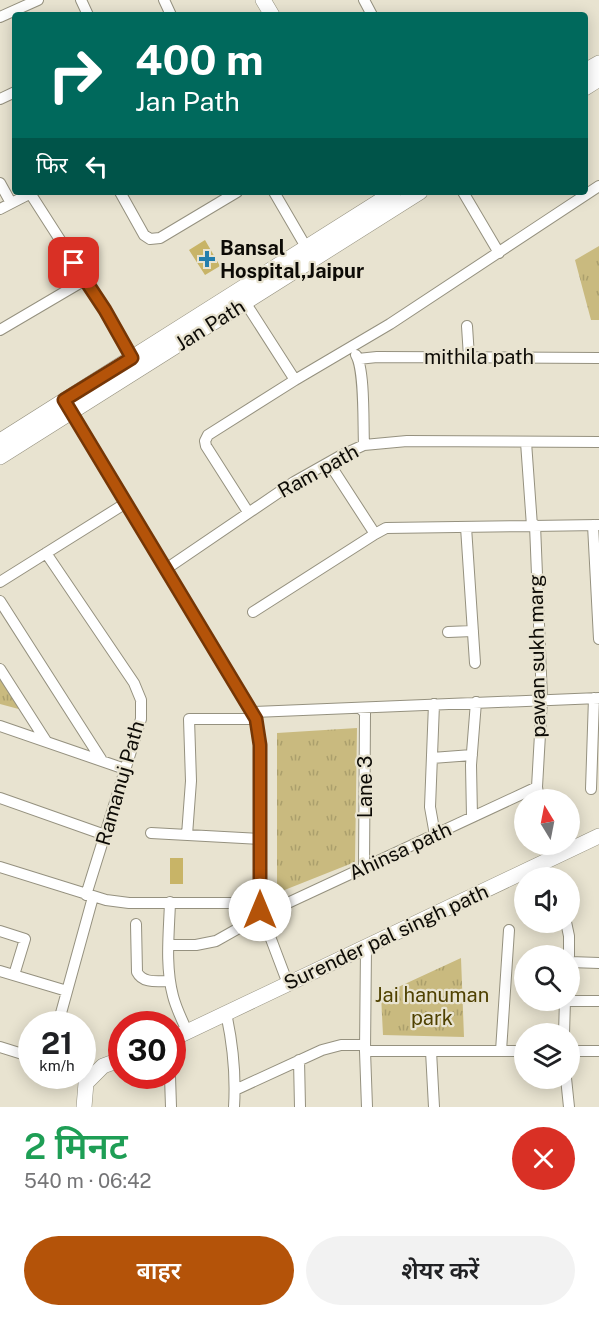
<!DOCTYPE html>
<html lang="hi">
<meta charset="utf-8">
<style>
body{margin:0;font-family:"Public Sans","Noto Sans Devanagari",sans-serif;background:#f2f2f2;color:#202124;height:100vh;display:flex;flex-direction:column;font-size:22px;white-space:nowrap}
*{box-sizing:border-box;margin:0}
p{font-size:20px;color:#757577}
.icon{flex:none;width:33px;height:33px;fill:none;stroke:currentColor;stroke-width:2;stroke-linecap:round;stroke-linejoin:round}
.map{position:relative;height:1107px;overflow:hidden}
.details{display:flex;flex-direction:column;background:#fff;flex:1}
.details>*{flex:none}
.banner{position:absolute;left:12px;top:12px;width:576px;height:183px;border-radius:6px;box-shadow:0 3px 15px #0003;background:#00695c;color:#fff;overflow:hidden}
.needle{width:39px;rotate:350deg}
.tools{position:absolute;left:514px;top:789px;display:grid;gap:12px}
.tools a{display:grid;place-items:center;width:66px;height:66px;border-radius:50%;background:#fff;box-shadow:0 3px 15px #0003;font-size:30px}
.speed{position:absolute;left:18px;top:1011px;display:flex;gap:12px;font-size:30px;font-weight:700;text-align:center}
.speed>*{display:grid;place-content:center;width:78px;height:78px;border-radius:50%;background:#fff;box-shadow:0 3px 15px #0003;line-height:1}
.speed small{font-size:15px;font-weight:400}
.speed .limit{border:9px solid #d22;background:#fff;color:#111}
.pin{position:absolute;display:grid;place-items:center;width:51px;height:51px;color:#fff;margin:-26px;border-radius:12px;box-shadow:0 3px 9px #0006}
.me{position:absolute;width:66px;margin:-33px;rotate:0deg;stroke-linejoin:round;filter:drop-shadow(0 0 4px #0008)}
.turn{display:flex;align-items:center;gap:21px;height:126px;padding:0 24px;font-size:27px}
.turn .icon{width:78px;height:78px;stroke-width:2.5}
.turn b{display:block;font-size:42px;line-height:51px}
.then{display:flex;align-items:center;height:57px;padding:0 24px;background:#0003;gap:12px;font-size:22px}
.round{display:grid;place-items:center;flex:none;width:63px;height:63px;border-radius:32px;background:#f2f2f2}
.overview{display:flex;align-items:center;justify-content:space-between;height:102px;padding:0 24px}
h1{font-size:36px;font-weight:600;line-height:45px;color:#1e9e55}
.primary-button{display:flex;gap:12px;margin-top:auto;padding:12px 24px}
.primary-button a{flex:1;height:69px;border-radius:36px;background:#b45309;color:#fff;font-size:24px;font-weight:600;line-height:69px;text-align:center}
.primary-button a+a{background:#f2f2f2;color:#202124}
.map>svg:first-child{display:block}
.park{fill:url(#park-tufts)}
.building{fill:#c8b467}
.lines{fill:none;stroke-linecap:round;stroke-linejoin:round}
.street-casing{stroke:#95917f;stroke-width:12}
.secondary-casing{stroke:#95917f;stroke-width:16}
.street{stroke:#fff;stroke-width:10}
.secondary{stroke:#fff;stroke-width:15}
.route-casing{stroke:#753606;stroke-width:15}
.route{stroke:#b45309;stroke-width:10}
.poi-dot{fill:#237eac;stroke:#e8e3d0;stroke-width:2}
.labels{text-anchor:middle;stroke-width:4.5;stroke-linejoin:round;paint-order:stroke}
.poi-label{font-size:20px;font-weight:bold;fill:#0d0b06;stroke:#e8e3d0;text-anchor:start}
.street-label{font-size:20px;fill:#0d0b06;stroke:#e8e3d0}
.park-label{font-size:20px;fill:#4f4100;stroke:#e8e3d0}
</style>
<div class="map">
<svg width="599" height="1107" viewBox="0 0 599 1107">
<defs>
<pattern id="park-tufts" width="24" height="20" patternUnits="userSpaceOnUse" patternTransform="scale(1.5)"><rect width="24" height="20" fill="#c9ba7f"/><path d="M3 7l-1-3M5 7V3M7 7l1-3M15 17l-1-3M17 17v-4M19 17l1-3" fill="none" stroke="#ab9f6c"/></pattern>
</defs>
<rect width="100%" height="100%" fill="#e8e3d0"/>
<path class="park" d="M599,246V320H591L575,260Z
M0,672L26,711L0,704Z
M357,728L355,862L277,893V733Z
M461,958L464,1037L383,1035L381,995Z"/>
<path class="building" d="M205,240L220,266L205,275L189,250Z
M170,858H183V884H170Z"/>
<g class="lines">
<defs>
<path id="street" d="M81,0L88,15
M164,0L171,15
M364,0L372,15
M0,17L38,0
M0,99L15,92
M0,183L11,203
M120,192L144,235L150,239L160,238L237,192
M274,192L306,247
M463,192L499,253
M30,193L105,310L132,358
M0,209L33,192
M245,302L295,380L208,435L205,441L206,446L248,512
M467,326L469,357
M0,330L85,280
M356,355C365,370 363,425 364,445
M358,359L377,357L599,358
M295,380L390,324L599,186
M69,408L256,719L260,745V910L288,984
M535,525L542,699L537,787L539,800
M593,525L599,639
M532,526L598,525
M466,527L475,663
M375,534L386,528L532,526L526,442
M46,553L134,683L141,700V719L86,895
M166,569L294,482L340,456L364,445L407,441L599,442
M0,582L126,503
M0,601L101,759
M253,612L375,534L329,463
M448,632L473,631
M0,669L46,741
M434,704L430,807L435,835
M360,708L365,713L364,868
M252,712L599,698
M0,726L125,769
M432,758L472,755
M591,789L594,698
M0,798L105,835
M472,817L471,765L476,702
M151,833L260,839
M187,835L191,781L189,719H256
M542,863L548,878
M0,867L106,900L129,903H260
M170,902C169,933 165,966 173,996C176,1008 182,1020 187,1031
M566,922L569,936V956
M136,924L137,972C143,984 158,981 170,981
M0,931L25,939L14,975
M169,945H196L216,941L262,915L537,787
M366,947L365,1051L367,1107
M570,962L599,963
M0,971L67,991
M565,1001H599
M226,1013C233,1045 236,1075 234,1107
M58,1024L93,897
M564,1034L565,1000
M0,1047L32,1057
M365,1051H525
M431,1051L434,1107
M501,1051L509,930
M570,1051H599
M299,1060L300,1107
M170,1076L171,1107
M566,1078L569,1107
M235,1090L322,1050L341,1045H365"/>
<path id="secondary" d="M263,0L272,15
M585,71L599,63
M585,88L599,79
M0,441L394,192
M0,457L420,192
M172,1039L599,836
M84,1107L86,1083L103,1066L122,1059"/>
</defs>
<use href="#street" class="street-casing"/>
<use href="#secondary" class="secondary-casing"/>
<use href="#street" class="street"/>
<use href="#secondary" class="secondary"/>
</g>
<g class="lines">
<defs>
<path id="route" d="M74,263L105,310L132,358L64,400L256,719L260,745V910"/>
</defs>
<use href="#route" class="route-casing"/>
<use href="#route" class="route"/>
</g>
<path class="poi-dot" d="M204 250h6v6h6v6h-6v6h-6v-6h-6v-6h6z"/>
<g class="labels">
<g class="poi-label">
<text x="220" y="255">Bansal<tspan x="220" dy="23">Hospital,Jaipur</tspan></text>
</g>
<g class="street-label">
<text transform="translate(210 325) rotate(-32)" y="7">Jan Path</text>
<text x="479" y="364">mithila path</text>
<text transform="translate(318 471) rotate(-29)" y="7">Ram path</text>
<text transform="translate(537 656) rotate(-91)" y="7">pawan sukh marg</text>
<text transform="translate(120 783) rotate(-74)" y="7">Ramanuj Path</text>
<text transform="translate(365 787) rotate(-90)" y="7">Lane 3</text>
<text transform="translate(400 851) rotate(-25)" y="7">Ahinsa path</text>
<text transform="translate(386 937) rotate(-25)" y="7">Surender pal singh path</text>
</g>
<g class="park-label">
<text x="432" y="1002">Jai hanuman<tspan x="432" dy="23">park</tspan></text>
</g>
</g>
</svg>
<div class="tools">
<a><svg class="needle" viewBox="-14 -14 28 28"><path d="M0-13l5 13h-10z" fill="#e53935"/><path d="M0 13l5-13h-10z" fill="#757577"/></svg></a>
<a><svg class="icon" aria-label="sound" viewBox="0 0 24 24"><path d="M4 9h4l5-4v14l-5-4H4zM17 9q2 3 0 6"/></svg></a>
<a><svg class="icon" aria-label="search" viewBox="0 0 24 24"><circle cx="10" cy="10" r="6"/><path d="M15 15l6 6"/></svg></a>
<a><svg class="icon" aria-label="layers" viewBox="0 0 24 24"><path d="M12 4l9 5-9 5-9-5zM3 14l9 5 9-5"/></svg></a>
</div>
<div class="speed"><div>21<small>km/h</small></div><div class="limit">30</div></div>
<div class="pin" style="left:74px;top:263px;background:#d93025"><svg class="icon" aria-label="arrive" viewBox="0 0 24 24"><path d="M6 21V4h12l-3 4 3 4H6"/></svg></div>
<svg class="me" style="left:260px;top:910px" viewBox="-20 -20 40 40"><circle r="19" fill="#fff"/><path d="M0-13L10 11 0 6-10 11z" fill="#b45309"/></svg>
<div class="banner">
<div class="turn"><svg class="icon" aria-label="right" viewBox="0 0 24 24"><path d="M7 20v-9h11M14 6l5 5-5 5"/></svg><div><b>400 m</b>Jan Path</div></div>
<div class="then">फिर<svg class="icon" aria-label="left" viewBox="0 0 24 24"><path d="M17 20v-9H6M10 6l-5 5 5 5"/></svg></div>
</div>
</div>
<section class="details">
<div class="overview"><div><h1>2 मिनट</h1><p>540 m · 06:42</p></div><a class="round" style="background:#d93025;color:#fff"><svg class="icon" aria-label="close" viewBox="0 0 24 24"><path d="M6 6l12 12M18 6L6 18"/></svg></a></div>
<div class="primary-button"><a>बाहर</a><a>शेयर करें</a></div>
</section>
